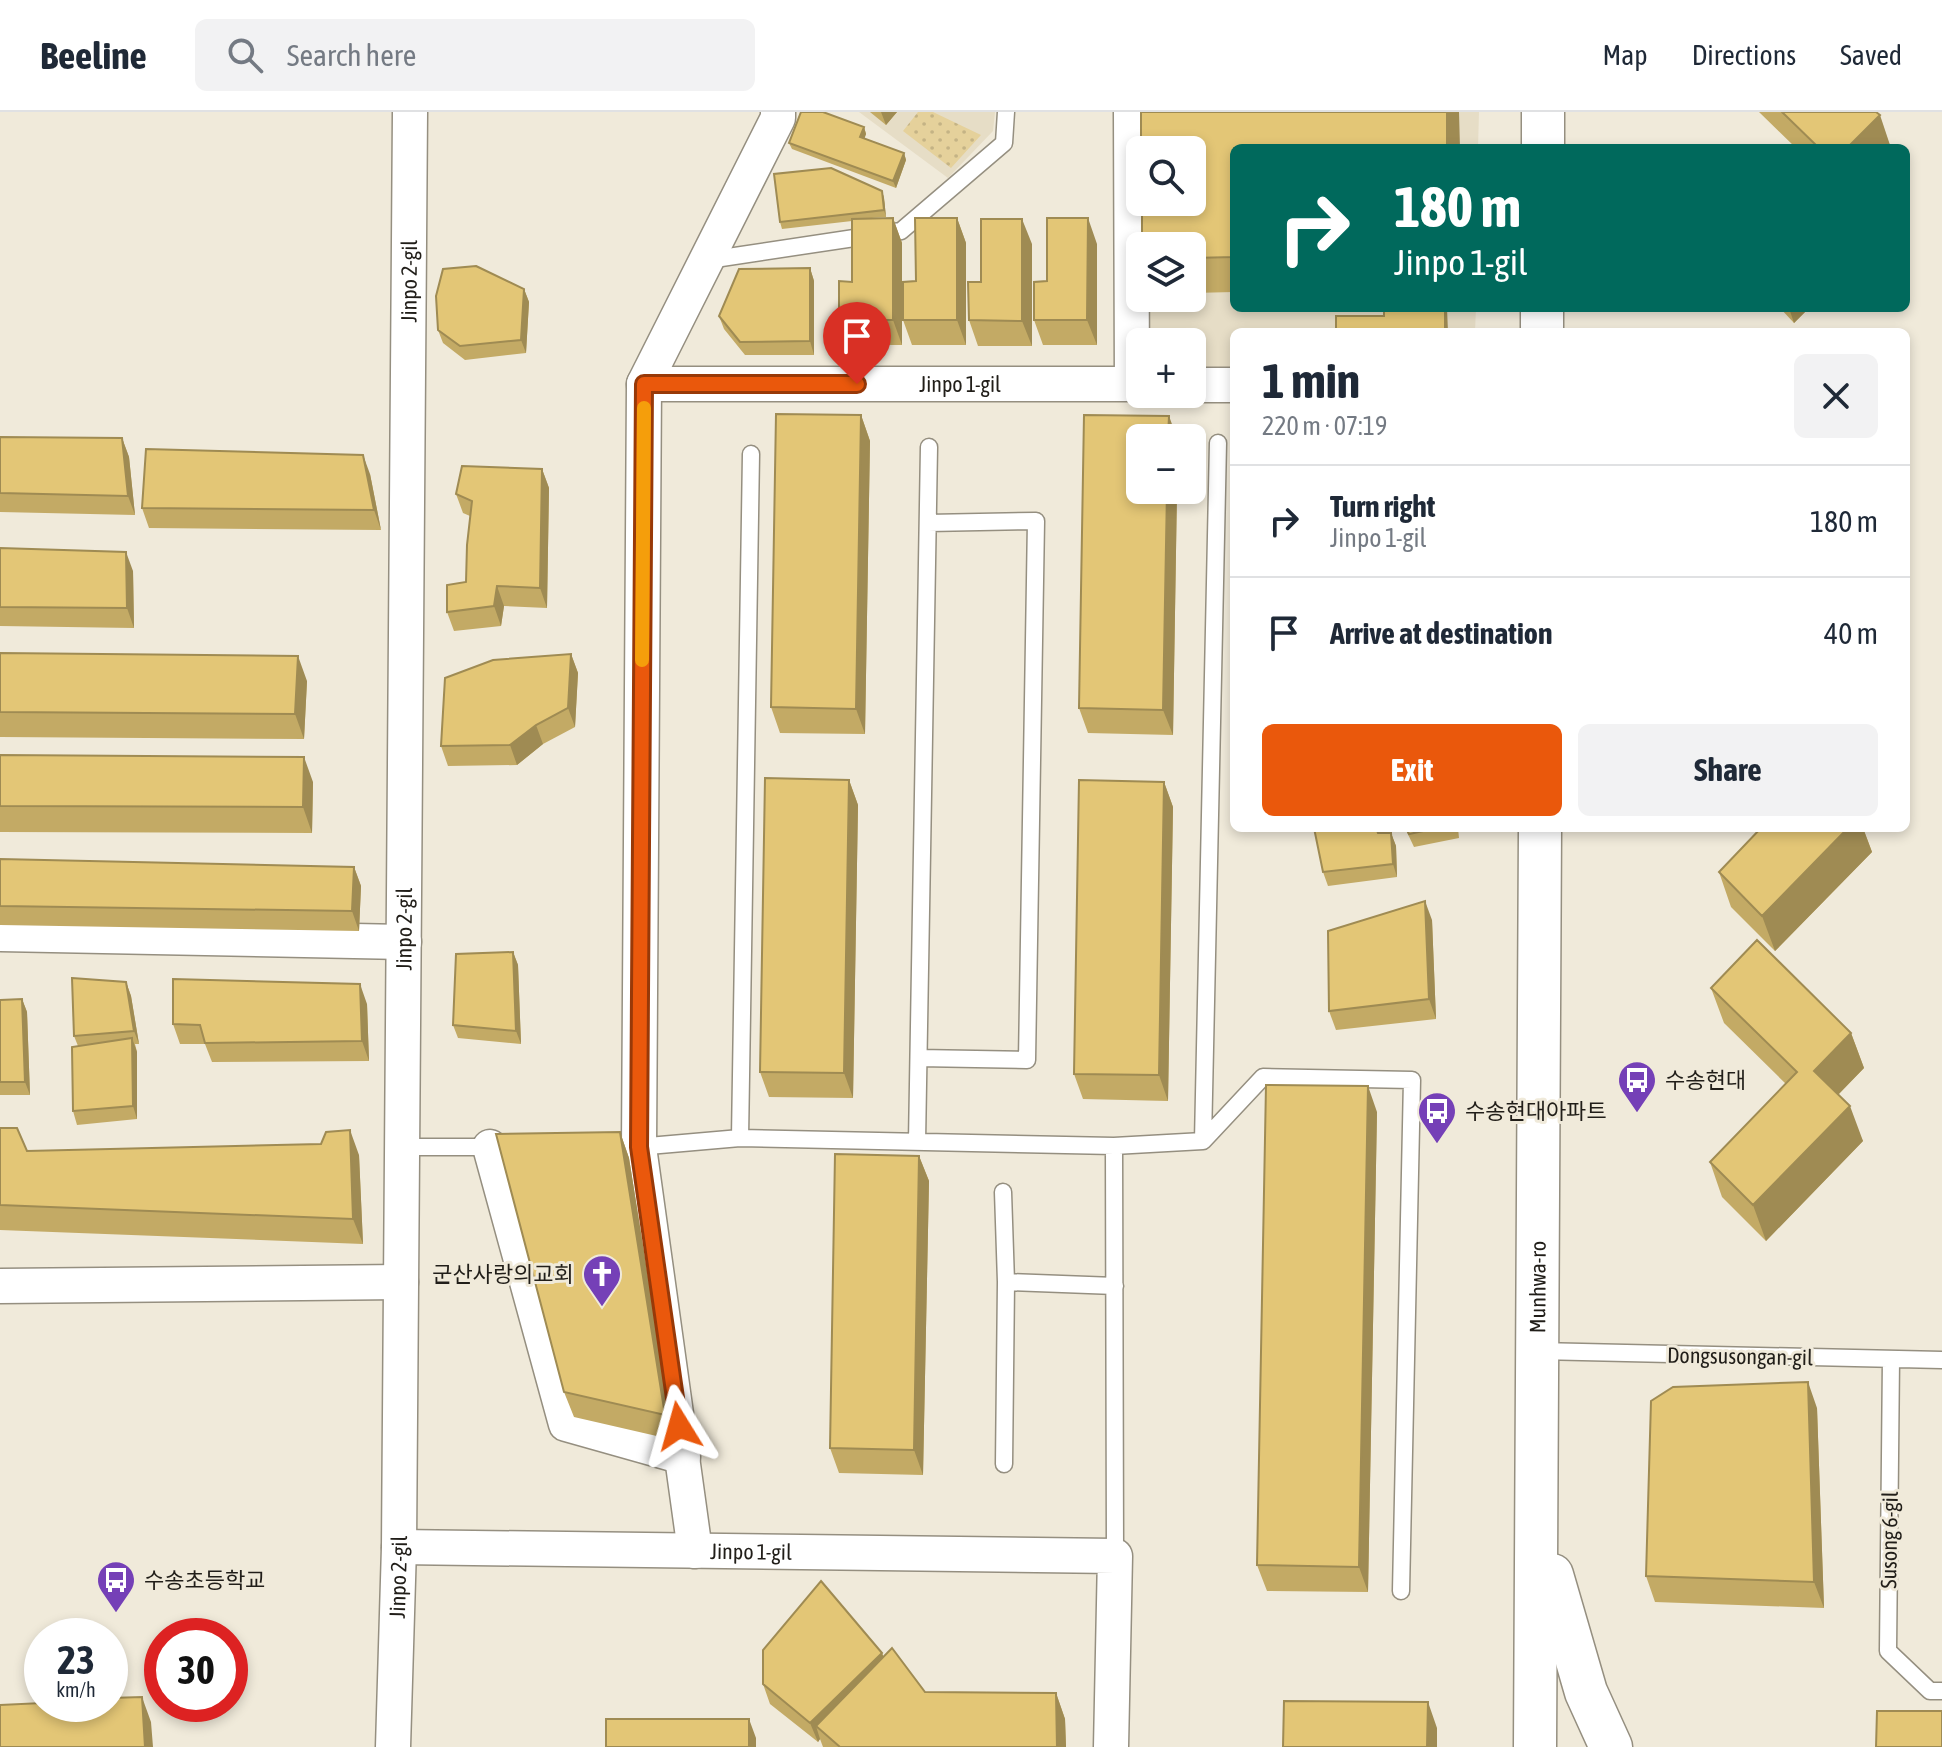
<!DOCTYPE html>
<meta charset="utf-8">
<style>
body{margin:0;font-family:"Asap Condensed","Noto Sans KR",sans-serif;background:#f2f2f3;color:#1f2937;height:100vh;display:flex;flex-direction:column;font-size:30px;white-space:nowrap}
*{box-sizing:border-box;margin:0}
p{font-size:26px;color:#747a83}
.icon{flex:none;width:44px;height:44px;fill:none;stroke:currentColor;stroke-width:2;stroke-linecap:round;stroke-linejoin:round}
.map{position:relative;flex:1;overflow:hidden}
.drawer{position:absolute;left:1230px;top:216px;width:680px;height:504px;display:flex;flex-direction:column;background:#fff;border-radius:12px;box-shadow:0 4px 12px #0003}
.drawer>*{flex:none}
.hud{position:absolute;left:1230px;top:32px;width:680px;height:168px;border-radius:12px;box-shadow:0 4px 12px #0003;background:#00695c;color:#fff;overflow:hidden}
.tools{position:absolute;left:1126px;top:24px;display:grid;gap:16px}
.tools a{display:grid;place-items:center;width:80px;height:80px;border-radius:12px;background:#fff;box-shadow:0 4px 12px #0003;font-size:40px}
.speed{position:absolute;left:24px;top:1506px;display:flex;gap:16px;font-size:40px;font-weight:700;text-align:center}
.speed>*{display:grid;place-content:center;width:104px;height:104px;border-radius:50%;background:#fff;box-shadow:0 4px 12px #0003;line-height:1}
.speed small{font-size:20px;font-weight:400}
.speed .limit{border:12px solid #d22;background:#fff;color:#111}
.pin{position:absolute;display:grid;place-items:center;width:68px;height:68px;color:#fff;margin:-82px -34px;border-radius:50% 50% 50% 0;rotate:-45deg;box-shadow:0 0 8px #0007}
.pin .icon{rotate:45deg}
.me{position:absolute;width:88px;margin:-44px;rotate:352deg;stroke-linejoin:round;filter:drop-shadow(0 0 6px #0008)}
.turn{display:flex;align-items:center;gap:28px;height:168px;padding:0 32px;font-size:36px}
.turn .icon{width:104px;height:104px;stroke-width:2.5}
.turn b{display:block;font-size:56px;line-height:68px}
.round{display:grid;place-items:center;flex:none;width:84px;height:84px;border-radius:12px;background:#f2f2f3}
.head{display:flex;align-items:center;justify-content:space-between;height:136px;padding:0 32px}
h1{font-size:48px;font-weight:700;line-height:60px}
.primary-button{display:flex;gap:16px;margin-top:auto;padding:16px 32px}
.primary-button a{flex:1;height:92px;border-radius:12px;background:#ea580c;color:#fff;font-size:32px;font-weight:700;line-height:92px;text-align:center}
.primary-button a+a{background:#f2f2f3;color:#1f2937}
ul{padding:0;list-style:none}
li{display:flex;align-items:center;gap:24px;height:112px;padding:0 32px;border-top:2px solid #e0e1e3}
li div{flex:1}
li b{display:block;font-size:30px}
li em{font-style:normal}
header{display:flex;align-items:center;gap:48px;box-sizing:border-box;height:112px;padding:0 40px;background:#fff;border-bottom:2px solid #e0e1e3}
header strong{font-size:38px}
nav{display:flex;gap:44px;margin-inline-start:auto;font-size:28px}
.search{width:560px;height:72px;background:#f2f2f3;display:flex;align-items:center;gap:20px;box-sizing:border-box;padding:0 28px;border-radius:12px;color:#747a83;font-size:30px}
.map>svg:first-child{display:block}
.built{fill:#e6ddc6}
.park{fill:url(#park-dots)}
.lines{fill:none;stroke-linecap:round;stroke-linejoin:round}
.service-casing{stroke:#958f80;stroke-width:19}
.minor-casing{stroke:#958f80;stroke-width:37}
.tertiary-casing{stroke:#958f80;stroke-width:45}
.service{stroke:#fff;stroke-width:16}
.minor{stroke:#fff;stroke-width:34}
.tertiary{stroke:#fff;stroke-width:42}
.wall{fill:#c3aa65}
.shaded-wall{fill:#9f8b53}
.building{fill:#e3c676;stroke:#9f8b53;stroke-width:2}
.route-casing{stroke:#983908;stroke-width:20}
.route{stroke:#ea580c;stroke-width:14}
.slow{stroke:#f59e0b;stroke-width:14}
.labels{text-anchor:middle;stroke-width:6;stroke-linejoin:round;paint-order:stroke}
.street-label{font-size:22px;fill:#211e19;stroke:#f0eada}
.poi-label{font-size:22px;fill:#211e19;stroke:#f0eada;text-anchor:start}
</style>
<header>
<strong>Beeline</strong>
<div class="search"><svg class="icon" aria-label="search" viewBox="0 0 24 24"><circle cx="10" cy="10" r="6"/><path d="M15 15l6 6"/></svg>Search here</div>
<nav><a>Map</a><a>Directions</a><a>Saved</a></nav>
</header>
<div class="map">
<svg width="1942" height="1635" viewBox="0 0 1942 1635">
<defs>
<pattern id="park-dots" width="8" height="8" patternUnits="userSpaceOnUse" patternTransform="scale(2)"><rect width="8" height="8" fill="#e5d19b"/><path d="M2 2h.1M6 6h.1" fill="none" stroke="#c4b385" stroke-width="1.8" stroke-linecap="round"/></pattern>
</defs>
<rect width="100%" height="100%" fill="#f0eada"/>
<path class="built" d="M859,0H995L993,19L948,66Z
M1149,0H1479L1478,36H1234V196H1476L1475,220H1234V255L1192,256V230H1150V186H1192V38Z"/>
<path class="park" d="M918,0H933L981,23L951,56L903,19Z"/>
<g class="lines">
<defs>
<path id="service" d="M708,148L901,119L1004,31L1006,0
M919,946L1027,948L1036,409L928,411
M740,1026L751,342
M1203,1029L1218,331
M917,1030L929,335
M1114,1034L1203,1029L1263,965L1412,968L1401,1479
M402,1035H494
M637,1035L740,1026L1114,1034L1115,1444
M1003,1080L1006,1170L1004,1352
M1006,1170L1115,1174
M1538,1239L1942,1248
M1891,1247L1888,1539L1930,1579H1942"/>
<g id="minor">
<path d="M1131,0L1132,272"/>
<path id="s1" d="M644,272H1140"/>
<path d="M1192,273H1234"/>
<path d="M0,822L404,830"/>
<path d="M490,1035L566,1312L683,1345"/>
<path d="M0,1174L401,1170"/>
<path id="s2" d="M399,1435L1115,1444L1111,1635"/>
<path d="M695,1439L639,1035L644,272L778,6V0"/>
<path id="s3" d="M393,1635L399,1435L410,0"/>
</g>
<g id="tertiary">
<path d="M1543,36V0"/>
<path d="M1542,220V196"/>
<path d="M1552,1463L1586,1580L1611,1635"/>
<path id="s4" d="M1535,1635L1540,716"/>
</g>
</defs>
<use href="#service" class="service-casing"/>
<use href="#minor" class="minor-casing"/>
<use href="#tertiary" class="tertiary-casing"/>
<use href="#service" class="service"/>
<use href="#minor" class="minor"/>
<use href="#tertiary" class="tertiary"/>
</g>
<path class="wall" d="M870,0H897L886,13Z
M1759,0H1876L1891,36H1796Z
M864,15L866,22L864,26L904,41L906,48L896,76L792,37L789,31Z
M1234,36V180L1192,181V134Z
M882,79L884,86L886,105L872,106H893L902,131V233H848L839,208L852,170V109L782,117L780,110Z
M957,106L966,131V233H912L903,208L916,169Z
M1032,132V234H978L969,208L981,170Z
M1097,132V233H1043L1034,208L1047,169Z
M810,156L814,169V243H745L724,217L719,204Z
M524,177L529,190L526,241L465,248L443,231L438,218Z
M1780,196H1809L1794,211Z
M861,303L870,329L865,622L780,621L771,595Z
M0,325L122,326L129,345L135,403L0,400Z
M542,357L549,376L547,496L504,494L501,514L454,519L447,500L466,470L470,404L463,401L456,382Z
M370,362L381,418L149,416L142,396Z
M1140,378H1177L1173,623L1088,621L1079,596Z
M0,436L133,459L134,516L0,514Z
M0,541L307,569L304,627L0,625Z
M571,542L578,561L575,615L543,632L517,653L448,654L441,634Z
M0,643L313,670L312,721L0,720Z
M849,668L858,693L853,986L769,985L760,960Z
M1164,670L1173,695L1168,989L1083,987L1074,962Z
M1405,716H1458L1459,726L1414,735Z
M1761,716H1863L1872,740L1775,839L1731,795L1719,760Z
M1378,721H1391L1396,734L1397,765L1328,774L1323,760Z
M0,747L354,755L361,774L359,819L0,813Z
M1432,808L1436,907L1336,918L1329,899Z
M513,840L518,853L521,932L458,926L453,913Z
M126,870L131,884L139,932H135L137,940V1007L77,1013L73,999L78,934L74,924Z
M1711,876L1851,921L1864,956L1838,983L1863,1029L1766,1129L1722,1085L1710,1050L1786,972L1724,911Z
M22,887L27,900L30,983H0V888Z
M367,892L369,949L212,950L205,932H180L173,912Z
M1377,1000L1368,1480L1267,1479L1257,1453Z
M0,1016L27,1039L321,1032L359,1043L363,1132L0,1118Z
M620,1020L629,1046L674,1328L574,1305L564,1280Z
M919,1044L929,1069L923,1363L839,1361L830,1336Z
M1817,1296L1824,1496L1655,1490L1646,1464Z
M882,1541L883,1544L925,1580L1056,1581L1065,1607L1066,1635H823L820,1627L818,1630L770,1592L763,1572Z"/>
<path class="shaded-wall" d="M881,0H897L886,13Z
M1447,0H1459L1460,36H1447Z
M1880,3L1891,36H1847Z
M864,15L866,22L863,31L860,25Z
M904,41L906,48L896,76L893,69Z
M882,79L884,86L886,105L884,98Z
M893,106L902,131V233L893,208Z
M957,106L966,131V233L957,208Z
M1088,106L1097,132V233L1087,208Z
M1022,107L1032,132V234L1022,209Z
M810,156L814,169V243L810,229Z
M524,177L529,190L526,241L521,228Z
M1445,196H1447L1448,220H1445Z
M1789,196H1809L1794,211Z
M861,303L870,329L865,622L856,597Z
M1169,304L1177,326H1168Z
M122,326L129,345L135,403L128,384Z
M363,343L370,362L381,418L374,398Z
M542,357L549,376L547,496L540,476Z
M1167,378H1177L1173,623L1163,598Z
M126,440L133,459L134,516L127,496Z
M497,474L504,494L501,514L494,494Z
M571,542L578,561L575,615L568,596Z
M298,544L307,569L304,627L295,602Z
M536,613L543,632L517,653L510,633Z
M304,645L313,670L312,721L303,695Z
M849,668L858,693L853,986L844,961Z
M1164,670L1173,695L1168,989L1159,963Z
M1848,716H1863L1872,740L1775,839L1762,804Z
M1391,721L1396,734L1397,765L1393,752Z
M354,755L361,774L359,819L352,799Z
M1425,789L1432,808L1436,907L1429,887Z
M513,840L518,853L521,932L516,919Z
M126,870L131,884L139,932L134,919Z
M360,872L367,892L369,949L362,929Z
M22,887L27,900L30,983L25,970Z
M1851,921L1864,956L1827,994L1814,959Z
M132,926L137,940V1007L133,994Z
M1368,974L1377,1000L1368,1480L1359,1455Z
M1850,994L1863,1029L1766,1129L1753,1093Z
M350,1018L359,1043L363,1132L353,1107Z
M620,1020L629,1046L674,1328L665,1303Z
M919,1044L929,1069L923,1363L914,1338Z
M1808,1270L1817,1296L1824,1496L1814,1470Z
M882,1541L889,1561L816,1614L820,1627L818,1630L810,1611Z
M1056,1581L1065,1607L1066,1635H1057Z
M142,1585L151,1610L153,1635H145Z
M1428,1590L1437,1616V1635H1427Z
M749,1607L756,1626V1635H749Z"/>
<path class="building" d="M801,0H823L864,15L860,25L904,41L893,69L789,31Z
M1141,0H1447V36H1234V145L1192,146V134H1142V90H1192V38H1141Z
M1782,0H1876L1880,3L1847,36H1819Z
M831,56L882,79L884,98L780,110L774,62Z
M893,106V208H839V169L852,170V107Z
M915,106H957V208H903V170L916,169Z
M1047,106H1088L1087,208H1034V170L1047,169Z
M981,107H1022V209L969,208L968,170H981Z
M476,154L524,177L521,228L460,234L438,218L436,184L443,157Z
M810,156V229L740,230L719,204L739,157Z
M1384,196H1445V220H1336V204H1384Z
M776,302L861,303L856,597L771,595Z
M1084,303L1169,304L1168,326H1140V378H1167L1163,598L1079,596Z
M0,325L122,326L128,384L0,381Z
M146,337L363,343L374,398L142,396Z
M462,354L542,357L540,476L497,474L494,494L447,500V473L466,470L467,433L472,389L456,382Z
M0,436L126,440L127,496L0,495Z
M0,541L298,544L295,602L0,600Z
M571,542L568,596L536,613L510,633L441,634L445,566L493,548Z
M0,643L304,645L303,695L0,694Z
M765,666L849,668L844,961L760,960Z
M1079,668L1164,670L1159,963L1074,962Z
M1314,716H1376L1378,721H1391L1393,752L1323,760Z
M1406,716H1437L1409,722Z
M1761,716H1848L1762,804L1719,760Z
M0,747L354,755L352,799L0,794Z
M1425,789L1429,887L1329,899L1328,819Z
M1757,828L1851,921L1814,959L1850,994L1753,1093L1710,1050L1797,960L1711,876Z
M513,840L516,919L453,913L456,842Z
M72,866L126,870L134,919L74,924Z
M173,867L360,872L362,929L205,931L200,913L173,912Z
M22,887L25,970H0V888Z
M132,926L133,994L73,999L72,935Z
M1266,973L1368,974L1359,1455L1257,1453Z
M0,1016H17L27,1039L321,1032L326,1020L350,1018L353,1107L0,1093Z
M620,1020L665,1303L564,1280L496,1022Z
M835,1042L919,1044L914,1338L830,1336Z
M1808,1270L1814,1470L1646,1464L1651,1289L1673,1275Z
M821,1469L882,1541L810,1611L763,1572V1538Z
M892,1536L925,1580L1056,1581L1057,1635H840L816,1614Z
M142,1585L145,1635H0V1593L42,1591V1592H110V1586Z
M1284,1589L1428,1590L1427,1635H1283Z
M1877,1599H1942V1635H1876Z
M606,1607H749V1635H606Z"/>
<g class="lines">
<defs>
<path id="route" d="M679,1314L639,1035L644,272H857"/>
</defs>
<use href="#route" class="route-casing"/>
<use href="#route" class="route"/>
<path class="slow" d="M642,548L644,296"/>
</g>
<defs>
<symbol id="bus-pin" viewBox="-11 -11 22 30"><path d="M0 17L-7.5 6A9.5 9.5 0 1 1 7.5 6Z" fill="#7540b7" stroke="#f0eada"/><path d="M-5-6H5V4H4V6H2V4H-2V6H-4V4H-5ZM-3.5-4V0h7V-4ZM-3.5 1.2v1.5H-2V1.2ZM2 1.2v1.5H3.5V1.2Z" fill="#fff"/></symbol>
<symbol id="church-pin" viewBox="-11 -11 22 30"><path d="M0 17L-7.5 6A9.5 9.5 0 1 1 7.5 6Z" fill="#7540b7" stroke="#f0eada"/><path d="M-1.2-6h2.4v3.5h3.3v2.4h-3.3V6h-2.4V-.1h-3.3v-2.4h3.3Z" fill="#fff"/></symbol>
</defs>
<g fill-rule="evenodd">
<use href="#bus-pin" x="1615" y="946" width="44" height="60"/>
<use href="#bus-pin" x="1415" y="977" width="44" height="60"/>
<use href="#church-pin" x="580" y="1140" width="44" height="60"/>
<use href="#bus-pin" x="94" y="1446" width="44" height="60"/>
</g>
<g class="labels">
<g class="street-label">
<text dy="8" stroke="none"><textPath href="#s3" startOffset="1466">Jinpo 2-gil</textPath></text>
<text dy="8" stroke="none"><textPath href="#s1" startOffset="316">Jinpo 1-gil</textPath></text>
<text dy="8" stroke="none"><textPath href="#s3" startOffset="818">Jinpo 2-gil</textPath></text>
<text dy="8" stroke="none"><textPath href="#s4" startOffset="460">Munhwa-ro</textPath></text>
<text transform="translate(1740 1244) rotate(1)" y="8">Dongsusongan-gil</text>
<text transform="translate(1889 1428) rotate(-89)" y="8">Susong 6-gil</text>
<text dy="8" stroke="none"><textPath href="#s2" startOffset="352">Jinpo 1-gil</textPath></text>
<text dy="8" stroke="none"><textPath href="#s3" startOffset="170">Jinpo 2-gil</textPath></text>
</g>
<g class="poi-label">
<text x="1665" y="976">수송현대</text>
<text x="1465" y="1007">수송현대아파트</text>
<text x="574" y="1170" text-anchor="end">군산사랑의교회</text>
<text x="144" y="1476">수송초등학교</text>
</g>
</g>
</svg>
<div class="tools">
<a><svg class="icon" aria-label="search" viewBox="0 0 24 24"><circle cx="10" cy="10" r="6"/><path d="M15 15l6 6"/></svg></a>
<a><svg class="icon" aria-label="layers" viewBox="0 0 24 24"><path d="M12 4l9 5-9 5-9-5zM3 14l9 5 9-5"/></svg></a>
<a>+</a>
<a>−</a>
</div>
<div class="speed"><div>23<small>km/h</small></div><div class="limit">30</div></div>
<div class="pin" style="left:857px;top:272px;background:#d93025"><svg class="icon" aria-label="arrive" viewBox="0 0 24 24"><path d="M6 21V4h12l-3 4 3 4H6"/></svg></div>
<svg class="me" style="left:679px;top:1314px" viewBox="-20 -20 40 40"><path d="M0-17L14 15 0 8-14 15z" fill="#ea580c" stroke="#fff" stroke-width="4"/></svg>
<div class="hud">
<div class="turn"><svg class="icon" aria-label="right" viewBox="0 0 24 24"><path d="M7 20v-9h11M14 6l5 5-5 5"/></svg><div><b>180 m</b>Jinpo 1-gil</div></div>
</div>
<section class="drawer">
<div class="head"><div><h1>1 min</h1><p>220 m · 07:19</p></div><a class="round"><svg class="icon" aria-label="close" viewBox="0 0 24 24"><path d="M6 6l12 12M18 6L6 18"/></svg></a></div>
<ul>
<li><svg class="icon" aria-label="right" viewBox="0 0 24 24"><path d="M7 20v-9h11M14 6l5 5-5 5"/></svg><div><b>Turn right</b><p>Jinpo 1-gil</p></div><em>180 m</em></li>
<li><svg class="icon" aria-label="arrive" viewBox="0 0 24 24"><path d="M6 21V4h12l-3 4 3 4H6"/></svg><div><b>Arrive at destination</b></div><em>40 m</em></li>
</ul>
<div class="primary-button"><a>Exit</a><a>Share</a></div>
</section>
</div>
